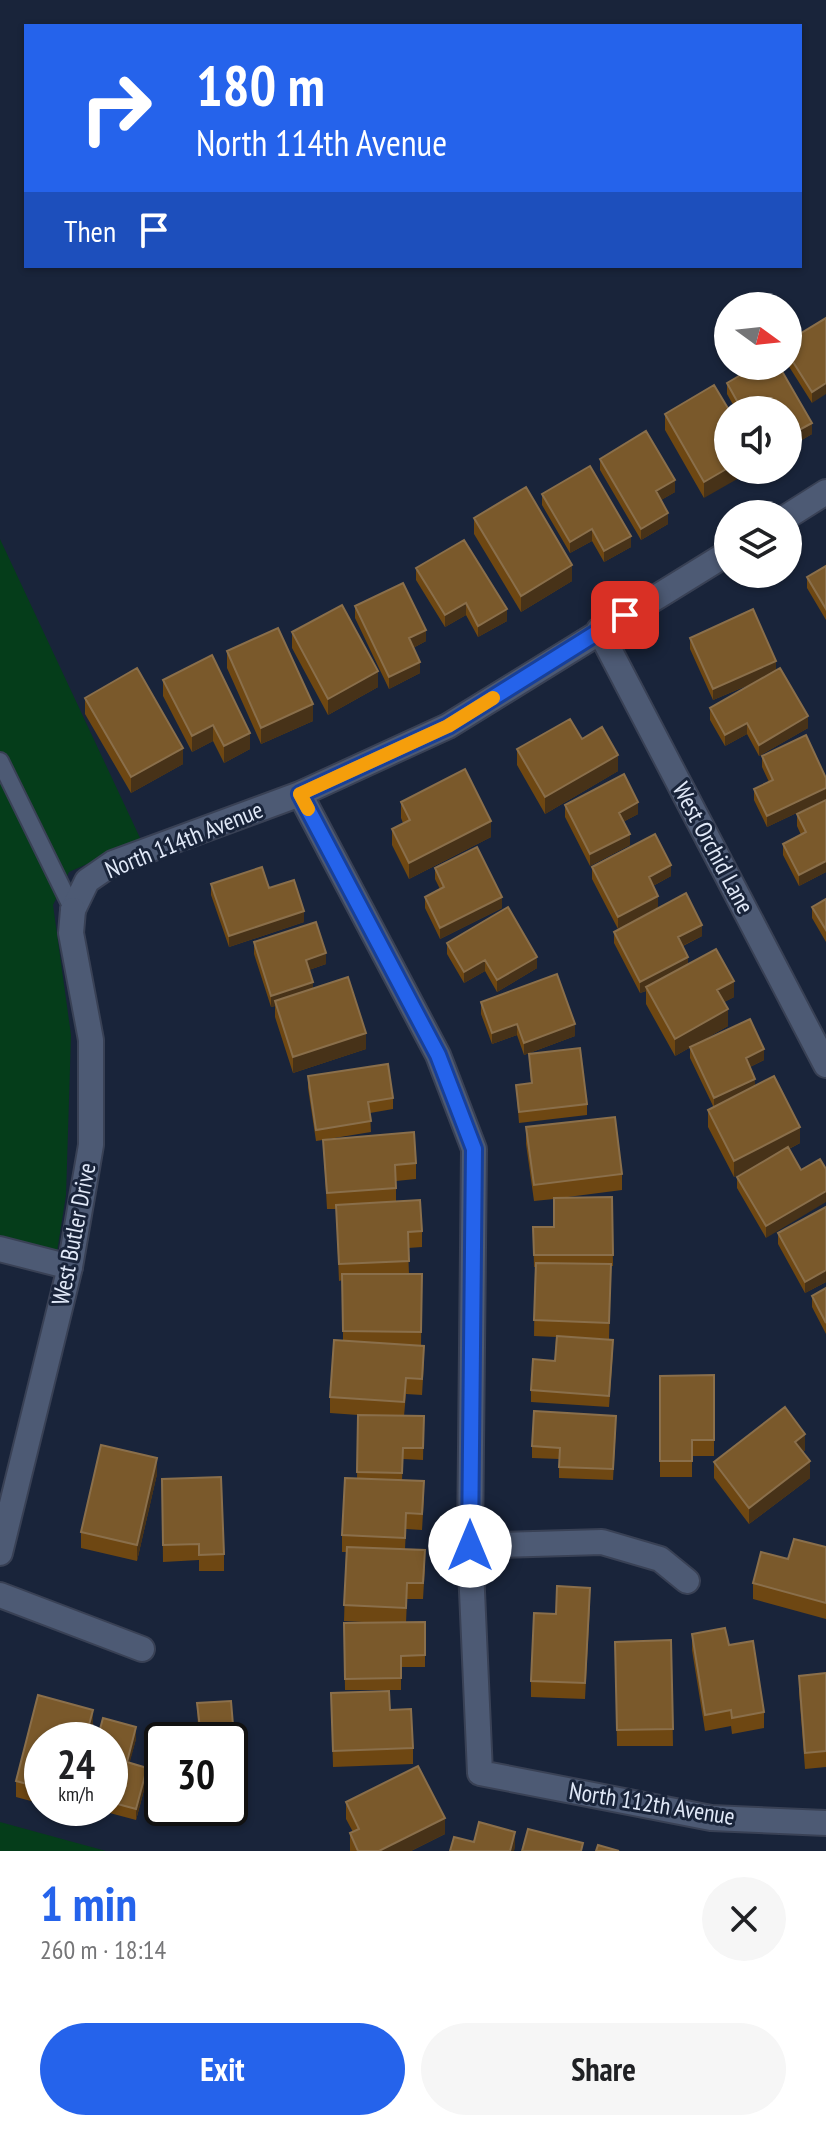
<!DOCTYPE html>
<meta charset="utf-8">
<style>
body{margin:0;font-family:"PT Sans Narrow",sans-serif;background:#f6f6f6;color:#202124;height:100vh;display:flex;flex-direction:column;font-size:30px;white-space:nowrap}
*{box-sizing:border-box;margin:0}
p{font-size:26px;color:#757577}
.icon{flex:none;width:44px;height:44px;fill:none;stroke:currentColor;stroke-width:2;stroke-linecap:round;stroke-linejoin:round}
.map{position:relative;height:1851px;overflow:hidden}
.drawer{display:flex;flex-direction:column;background:#fff;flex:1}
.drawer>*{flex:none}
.guide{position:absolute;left:24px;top:24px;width:778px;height:244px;border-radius:0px;box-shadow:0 2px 6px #0004;background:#2563eb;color:#fff;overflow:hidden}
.needle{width:52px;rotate:105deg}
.buttons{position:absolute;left:714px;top:292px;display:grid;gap:16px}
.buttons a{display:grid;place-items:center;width:88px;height:88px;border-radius:50%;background:#fff;box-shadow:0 2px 6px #0004;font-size:40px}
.speed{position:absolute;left:24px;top:1722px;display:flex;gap:16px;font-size:40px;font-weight:700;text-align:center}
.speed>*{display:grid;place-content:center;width:104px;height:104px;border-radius:50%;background:#fff;box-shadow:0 2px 6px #0004;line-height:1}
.speed small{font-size:20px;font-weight:400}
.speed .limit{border:4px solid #111;border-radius:12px;background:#fff;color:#111}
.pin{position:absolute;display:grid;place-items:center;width:68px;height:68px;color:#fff;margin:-34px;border-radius:16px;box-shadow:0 4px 12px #0006}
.me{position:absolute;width:88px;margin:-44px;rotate:0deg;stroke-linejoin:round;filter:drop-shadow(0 0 6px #0008)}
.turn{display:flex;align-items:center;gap:28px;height:168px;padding:0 40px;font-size:36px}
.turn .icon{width:104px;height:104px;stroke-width:2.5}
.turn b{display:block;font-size:56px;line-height:68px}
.then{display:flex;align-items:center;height:76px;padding:0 40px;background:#0003;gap:16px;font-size:30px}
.round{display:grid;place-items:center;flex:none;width:84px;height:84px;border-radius:42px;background:#f6f6f6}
.overview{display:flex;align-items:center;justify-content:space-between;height:136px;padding:0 40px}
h1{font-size:48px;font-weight:700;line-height:60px;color:#2563eb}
.button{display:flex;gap:16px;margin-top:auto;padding:16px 40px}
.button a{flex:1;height:92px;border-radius:48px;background:#2563eb;color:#fff;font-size:32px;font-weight:700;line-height:92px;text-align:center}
.button a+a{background:#f6f6f6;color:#202124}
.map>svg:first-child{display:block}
.green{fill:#053d1a}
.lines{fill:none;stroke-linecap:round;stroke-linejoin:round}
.service-casing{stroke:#394155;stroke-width:20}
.minor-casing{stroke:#394155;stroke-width:28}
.tertiary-casing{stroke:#394155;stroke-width:28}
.service{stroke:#4d5a74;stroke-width:16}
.minor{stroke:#4d5a74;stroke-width:24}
.tertiary{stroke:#4d5a74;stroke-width:24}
.wall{fill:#6e4712}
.shaded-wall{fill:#473218}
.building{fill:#7a592b;stroke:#8a6f4b;stroke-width:2}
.route-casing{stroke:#184099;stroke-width:20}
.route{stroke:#2563eb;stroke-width:14}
.slow{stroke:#f59e0b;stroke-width:14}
.labels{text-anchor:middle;stroke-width:6;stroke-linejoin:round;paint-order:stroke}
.street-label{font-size:24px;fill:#e1e9f8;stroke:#19243a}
</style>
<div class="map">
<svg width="826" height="1851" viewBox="0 0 826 1851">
<rect width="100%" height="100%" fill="#19243a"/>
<path class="green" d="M0,539L141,840L69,872L53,905L71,1035L66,1195L57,1252L0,1238Z
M0,1822L106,1851H0Z"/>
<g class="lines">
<defs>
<path id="service" d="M0,761L73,910"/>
<path id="minor" d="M788,516L826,492
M599,630L826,1065
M300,794L438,1055L474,1149L470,1546L480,1773L711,1818L826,1823
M73,910L87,881L113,863L300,794L448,726L728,553
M0,1249L70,1267
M470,1546L602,1542L660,1559L687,1581
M0,1595L142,1649"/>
<path id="tertiary" d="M0,1553L70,1267L91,1145V1040L71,933L73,910"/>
</defs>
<use href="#service" class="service-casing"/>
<use href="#minor" class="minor-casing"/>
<use href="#tertiary" class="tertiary-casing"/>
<use href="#service" class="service"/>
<use href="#minor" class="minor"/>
<use href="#tertiary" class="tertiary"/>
</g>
<path class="wall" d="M826,318L812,403L788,365V341Z
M756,366H779L812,423V434L788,448V410H736L727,394V383Z
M714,385L704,498L665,430V414Z
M600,459L675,492L661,500L668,524L641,540L600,470Z
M542,494L631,547L604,562L592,541L570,553L542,505Z
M474,518L572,581L521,612L474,534Z
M826,566V620L807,588V577Z
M416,568L507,621L478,637L466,615L445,627L416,580Z
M355,606L426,641L413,648L420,673L389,689L355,618Z
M292,632L378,687L328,715L292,648Z
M690,638L776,670L808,728L759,756L747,734L725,746L710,720V708L758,681L713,700L690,649Z
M227,651L313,721L261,744L227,668Z
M163,680L250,749L224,763L213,741L192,752L163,696Z
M85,698L183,764L131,793L85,714Z
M517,749L618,771L545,814L517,765Z
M762,756L826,799L767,827L754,800V789L769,782L762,767Z
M826,800V872L799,886L783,855V844L801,835L797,826V814Z
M401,802L491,837L409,879L392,845V829L403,823L401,818Z
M565,805L638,814L623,822L630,845L590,866L565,817Z
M592,867L671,876L653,886L658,907L618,929L592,879Z
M435,868L502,908L440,939L425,908V897L440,889L435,879Z
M211,884L269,888L304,922L229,947L211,895Z
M826,899V942L812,918V907Z
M614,932L702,936L683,946L688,964L734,997L724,1002L728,1026L675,1056L646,1004V991L640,993L614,943Z
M254,942L326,964L309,970L313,988L366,1049L293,1073L275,1017V1006L271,1007L254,954Z
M447,943L537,968L497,992L485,971L464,983L447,954Z
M481,1002L575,1036L524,1055L517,1035L492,1044L481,1014Z
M690,1047L764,1060L750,1067L755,1086L800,1143L789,1149L766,1238L737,1188V1177L760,1164L734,1177L708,1127V1110L714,1108L690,1058Z
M529,1054L587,1104V1115L519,1123L516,1085L531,1083Z
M308,1076L393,1098V1109L370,1113L371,1132L328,1139L416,1163V1179L396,1181V1201L422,1231V1247L408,1248L409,1274H422L421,1346L424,1362L422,1395L406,1394L404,1416H424L423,1460L403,1459L402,1480L424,1497L422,1530L406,1529L405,1549L425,1566L423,1599H407L406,1623L425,1622V1667H401V1690H345L344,1623H382L344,1621L346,1552H342V1535L357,1478L358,1415L330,1413V1397L343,1341V1280L339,1281L336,1209H327L323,1140L316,1141L308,1088Z
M526,1127L622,1174V1190L560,1198L612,1197L613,1266H611L609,1339L587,1338L613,1351L609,1407L531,1402V1390L555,1361L556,1337L534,1336L535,1267H534L533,1227H554V1199L534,1201L526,1144Z
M826,1207V1282L805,1293L778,1244V1233Z
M826,1288V1334L812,1307V1296Z
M714,1375V1456H692V1477H660V1376Z
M616,1427L613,1480L559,1478V1459L532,1458V1446Z
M805,1450L803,1452L810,1478L749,1524L714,1478V1462Z
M157,1474L137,1561L81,1548V1532Z
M162,1479L224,1554V1571H199V1560L163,1562Z
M826,1547V1619L753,1599V1583Z
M590,1604L585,1699L531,1697V1681L556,1614Z
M692,1634L729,1645L764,1712V1728L732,1734L731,1726L705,1731L692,1650Z
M671,1640L673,1746H617L615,1642Z
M826,1673V1767L805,1769L799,1692V1676Z
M331,1693L390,1710L413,1748V1764L333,1767Z
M38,1695L93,1710V1726L89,1740H42V1804L16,1797V1781Z
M231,1701L238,1785V1801L230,1802V1740H177V1730L198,1728L197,1703Z
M136,1739L129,1763L147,1779L136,1820L91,1808H110V1740Z
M346,1802L445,1834L411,1851H350V1833L353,1832L346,1819Z
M57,1808H72L71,1812Z"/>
<path class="shaded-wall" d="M826,383V394L812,403V392Z
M812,423V434L788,448V436Z
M728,468V470H753L704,498V482Z
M675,480V492L656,503V491Z
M668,513V524L641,540V529Z
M592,529V541L570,553V542Z
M631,536V547L604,562V551Z
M572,565V581L521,612V596Z
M466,603V615L445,627V615Z
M507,609V621L478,637V626Z
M426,630V641L409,650V638Z
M776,661V673L713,700V689Z
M420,662V673L389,689V677Z
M378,671V687L328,715V699Z
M313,704V721L261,744V728Z
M808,716V728L759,756V745Z
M747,723V734L725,746V735Z
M213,725V741L192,752V736Z
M250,733V749L224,763V746Z
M183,748V764L131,793V777Z
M618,755V771L545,814V797Z
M826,788V799L767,827V816Z
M638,802V814L619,824V813Z
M491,821V837L409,879V863Z
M630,834V845L590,866V854Z
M826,861V872L799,886V875Z
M671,865V876L649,888V877Z
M658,896V907L618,929V917Z
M502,897V908L440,939V928Z
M304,911V922L229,947V936Z
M702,925V936L678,948V937Z
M326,953V964L306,971V960Z
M537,957V968L497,992V980Z
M688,957V968L646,987V991L640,993V982Z
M485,960V971L464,983V972Z
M734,981V997L717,1006V990Z
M313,982V994L275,1001V1006L271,1007V996Z
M728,1009V1026L675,1056V1039Z
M517,1024V1035L492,1044V1033Z
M575,1024V1036L524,1055V1043Z
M366,1033V1049L293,1073V1057Z
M764,1049V1060L746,1069V1058Z
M755,1079V1090L714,1110V1098Z
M800,1127V1143L734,1177V1161Z
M826,1191V1202L766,1238V1226Z
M826,1270V1282L805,1293V1282Z
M805,1434V1450L795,1458V1442Z
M157,1458V1474L137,1561V1545Z
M810,1461V1478L749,1524V1508Z
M93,1710V1726L89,1740H85Z
M136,1727V1739L127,1773V1762Z
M147,1768V1779L136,1820V1809Z
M445,1818V1834L411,1851H379Z
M515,1832V1848L514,1851H510Z"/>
<path class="building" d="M826,318V383L812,392L788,354V341Z
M756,366H779L812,423L788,436V410H742L727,383Z
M714,385L729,410L728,468L704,482L665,414Z
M646,431L675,480L656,491L668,513L641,529L600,459Z
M590,466L631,536L604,551L592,529L570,542L542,494Z
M526,487L572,565L521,596L474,518Z
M464,540L507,609L478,626L466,603L445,615L416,568Z
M826,566V609L807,577Z
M403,583L426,630L409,638L420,662L389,677L355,606Z
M342,605L378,671L328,699L292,632Z
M753,609L776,661L713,689L690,638Z
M278,628L313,704L261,728L227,651Z
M212,655L250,733L224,746L213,725L192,736L163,680Z
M137,668L183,748L131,777L85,698Z
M780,668L808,716L759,745L747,723L725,735L710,708Z
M570,719L582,739L602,727L618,755L545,797L517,749Z
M806,735L826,778V788L767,816L754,789L773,780L762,756Z
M465,769L491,821L409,863L392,829L410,820L401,802Z
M624,774L638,802L619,813L630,834L590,854L565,805Z
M826,800V861L799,875L783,844L806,832L797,814Z
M655,834L671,865L649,877L658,896L618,917L592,867Z
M477,847L502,897L440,928L425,897L444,887L435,868Z
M262,867L269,888L294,880L304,911L229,936L211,884Z
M686,893L702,925L678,937L688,957L640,982L614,932Z
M826,899V930L812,907Z
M508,907L537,957L497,980L485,960L464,972L447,943Z
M316,922L326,953L306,960L313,982L271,996L254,942Z
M716,949L734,981L717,990L728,1009L675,1039L646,987Z
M557,974L575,1024L524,1043L517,1024L492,1033L481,1002Z
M348,977L366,1033L293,1057L275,1001Z
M750,1019L764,1049L746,1058L755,1079L714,1098L690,1047Z
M580,1048L587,1104L519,1112L516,1085L532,1083L529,1054Z
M388,1064L393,1098L368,1102L371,1121L316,1130L308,1076Z
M774,1076L800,1127L734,1161L708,1110Z
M615,1117L622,1174L534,1185L526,1127Z
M414,1132L416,1163L395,1165L396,1188L327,1193L323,1140Z
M788,1147L801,1170L820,1159L826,1169V1191L766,1226L737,1177Z
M612,1197L613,1255H534L533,1227H554V1198Z
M420,1200L422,1231L408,1232L409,1261L339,1264L336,1205Z
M826,1207V1270L805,1282L778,1233Z
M536,1263L611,1264L609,1323L534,1320Z
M342,1274H422L421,1332L343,1331Z
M826,1288V1323L812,1296Z
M557,1336L613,1340L609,1396L531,1390L533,1359L555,1361Z
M334,1340L424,1346L422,1379L406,1378L404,1402L330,1397Z
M714,1375V1440H692V1461H660V1376Z
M785,1407L805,1434L795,1442L810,1461L749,1508L714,1462Z
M534,1411L616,1416L613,1469L559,1467L560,1448L532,1446Z
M358,1415L424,1416L423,1448H403L402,1473L357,1472Z
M101,1445L157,1458L137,1545L81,1532Z
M221,1477L224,1554L199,1555V1544L163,1545L162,1479Z
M345,1478L424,1481L422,1514L406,1513L405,1538L342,1535Z
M794,1539L826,1547V1603L753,1583L761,1552L788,1559Z
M347,1547L425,1550L423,1583H407L406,1608L344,1605Z
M557,1586L590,1588L585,1683L531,1681L534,1613L556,1614Z
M425,1622V1655L401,1656V1678L345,1679L344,1623Z
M725,1628L729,1645L753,1641L764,1712L732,1718L731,1710L705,1715L692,1634Z
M671,1640L673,1729L617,1730L615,1642Z
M826,1673V1751L805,1753L799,1676Z
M389,1691L390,1710L411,1709L413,1748L333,1751L331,1693Z
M38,1695L93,1710L85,1740H42V1788L16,1781Z
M231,1701L238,1785H230V1740H178L177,1730L200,1728L197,1703Z
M103,1718L136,1727L127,1762L147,1768L136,1809L110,1802V1740H97Z
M418,1766L445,1818L379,1851H358L350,1833L359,1829L346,1802Z
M479,1822L515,1832L510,1851H450L454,1837L474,1842Z
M528,1829L583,1843L581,1851H522Z
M598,1845L619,1851H596Z"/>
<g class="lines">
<defs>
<path id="route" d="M470,1546L474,1149L438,1055L300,794L448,726L625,615"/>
</defs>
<use href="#route" class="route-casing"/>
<use href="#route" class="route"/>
<path class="slow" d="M308,809L300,794L448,726L493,698"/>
</g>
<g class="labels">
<g class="street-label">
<text transform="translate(184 840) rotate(-22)" y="8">North 114th Avenue</text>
<text transform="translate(713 848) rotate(62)" y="8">West Orchid Lane</text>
<text transform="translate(74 1234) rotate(-79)" y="8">West Butler Drive</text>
<text transform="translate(652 1804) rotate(9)" y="8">North 112th Avenue</text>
</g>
</g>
</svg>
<div class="buttons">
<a><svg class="needle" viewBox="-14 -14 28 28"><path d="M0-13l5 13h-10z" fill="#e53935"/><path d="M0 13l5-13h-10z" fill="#757577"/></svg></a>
<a><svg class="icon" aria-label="sound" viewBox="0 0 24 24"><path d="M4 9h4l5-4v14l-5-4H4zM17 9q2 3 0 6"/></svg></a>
<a><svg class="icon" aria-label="layers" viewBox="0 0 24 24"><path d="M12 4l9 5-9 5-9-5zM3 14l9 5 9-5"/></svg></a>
</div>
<div class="speed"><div>24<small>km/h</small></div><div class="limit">30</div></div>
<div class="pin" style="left:625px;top:615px;background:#d93025"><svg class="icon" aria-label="arrive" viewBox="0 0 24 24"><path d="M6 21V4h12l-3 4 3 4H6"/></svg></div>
<svg class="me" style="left:470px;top:1546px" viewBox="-20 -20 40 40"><circle r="19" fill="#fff"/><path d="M0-13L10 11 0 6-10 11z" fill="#2563eb"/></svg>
<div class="guide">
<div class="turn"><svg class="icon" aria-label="right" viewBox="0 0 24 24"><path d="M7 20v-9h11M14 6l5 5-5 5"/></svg><div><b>180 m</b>North 114th Avenue</div></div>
<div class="then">Then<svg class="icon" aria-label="arrive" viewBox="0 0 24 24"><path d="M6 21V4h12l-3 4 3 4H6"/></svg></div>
</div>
</div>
<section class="drawer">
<div class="overview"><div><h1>1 min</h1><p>260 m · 18:14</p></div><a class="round"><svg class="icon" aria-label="close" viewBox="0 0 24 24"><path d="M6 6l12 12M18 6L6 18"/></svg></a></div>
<div class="button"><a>Exit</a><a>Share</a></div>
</section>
